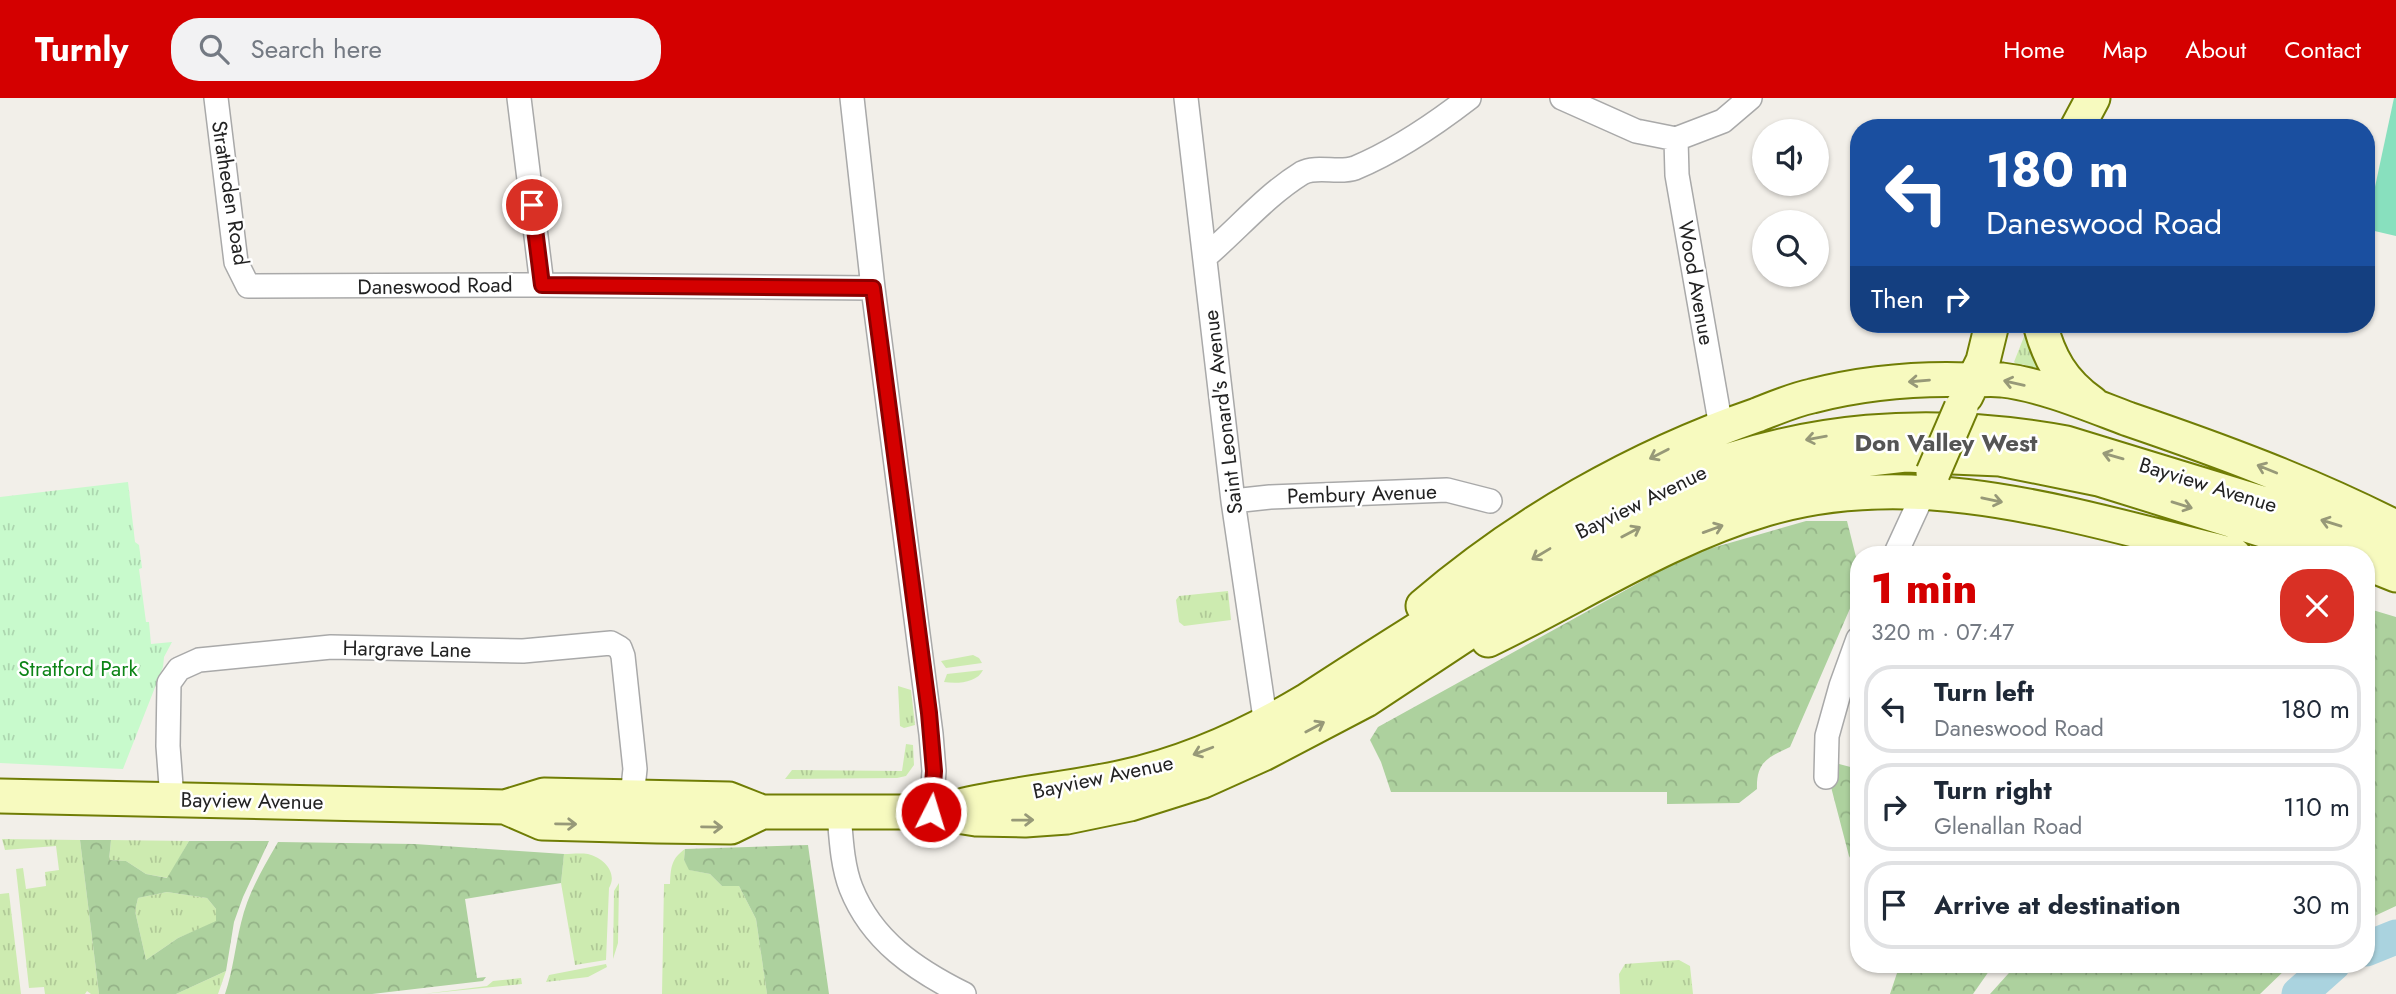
<!DOCTYPE html>
<meta charset="utf-8">
<style>
body{margin:0;font-family:Jost,sans-serif;background:#f2f2f3;color:#1f2937;height:100vh;display:flex;flex-direction:column;font-size:26px;white-space:nowrap}
*{box-sizing:border-box;margin:0}
p{font-size:23px;color:#747a83}
.icon{flex:none;width:38px;height:38px;fill:none;stroke:currentColor;stroke-width:2;stroke-linecap:round;stroke-linejoin:round}
.map{position:relative;flex:1;overflow:hidden}
.drawer{position:absolute;left:1850px;top:448px;width:525px;height:427px;display:flex;flex-direction:column;background:#fff;border-radius:28px;box-shadow:0 2px 5px #0004}
.drawer>*{flex:none}
.guide{position:absolute;left:1850px;top:21px;width:525px;height:214px;border-radius:28px;box-shadow:0 2px 5px #0004;background:#1a4fa0;color:#fff;overflow:hidden}
.controls{position:absolute;left:1752px;top:21px;display:grid;gap:14px}
.controls a{display:grid;place-items:center;width:77px;height:77px;border-radius:50%;background:#fff;box-shadow:0 2px 5px #0004;font-size:35px}
.pin{position:absolute;display:grid;place-items:center;width:60px;height:60px;color:#fff;margin:-30px;border:4px solid #fff;border-radius:50%;box-shadow:0 2px 7px #0007}
.me{position:absolute;width:77px;margin:-38px;rotate:5deg;stroke-linejoin:round;filter:drop-shadow(0 0 5px #0008)}
.turn{display:flex;align-items:center;gap:24px;height:147px;padding:0 21px;font-size:32px}
.turn .icon{width:91px;height:91px;stroke-width:2.5}
.turn b{display:block;font-size:49px;line-height:60px}
.then{display:flex;align-items:center;height:66px;padding:0 21px;background:#0003;gap:14px;font-size:26px}
.round{display:grid;place-items:center;flex:none;width:74px;height:74px;border-radius:28px;background:#f2f2f3}
.overview{display:flex;align-items:center;justify-content:space-between;height:119px;padding:0 21px}
h1{font-size:42px;font-weight:800;line-height:52px;color:#d40000}
ul{padding:0;list-style:none}
li{display:flex;align-items:center;gap:21px;height:88px;margin:0 14px 10px;padding:0 7px;border:4px solid #e0e1e3;border-radius:28px}
li div{flex:1}
li b{display:block;font-size:26px}
li em{font-style:normal}
header{display:flex;align-items:center;gap:42px;box-sizing:border-box;height:98px;padding:0 35px;background:#d40000;color:#fff}
header strong{font-size:33px}
nav{display:flex;gap:38px;margin-inline-start:auto;font-size:24px}
.search{width:490px;height:63px;background:#f2f2f3;display:flex;align-items:center;gap:18px;box-sizing:border-box;padding:0 24px;border-radius:28px;color:#747a83;font-size:26px}
.map>svg:first-child{display:block}
.grass{fill:url(#grass-tufts)}
.forest{fill:url(#forest-crowns);fill-rule:evenodd}
.park{fill:url(#park-tufts)}
.garden{fill:#cdebb0}
.pitch{fill:#88e0be}
.lines{fill:none;stroke-linecap:round;stroke-linejoin:round}
.river{stroke:#aad3df;stroke-width:35}
.minor-casing{stroke:#a9a9a9;stroke-width:26}
.secondary-casing{stroke:#707d05;stroke-width:37}
.minor{stroke:#fff;stroke-width:23}
.secondary{stroke:#f7fabf;stroke-width:33}
.secondary-bridge-casing{stroke:#707d05;stroke-width:37;stroke-linecap:butt}
.secondary-bridge{stroke:#f7fabf;stroke-width:33}
.oneway{stroke:#979978}
.route-casing{stroke:#8a0000;stroke-width:18}
.route{stroke:#d40000;stroke-width:12}
.labels{text-anchor:middle;stroke-width:5;stroke-linejoin:round;paint-order:stroke}
.street-label{font-size:21px;fill:#222;stroke:#fff}
.park-label{font-size:21px;fill:#0c8416;stroke:#fff}
.quarter-label{font-size:24px;font-weight:bold;fill:#555;stroke:#fff}
</style>
<header>
<strong>Turnly</strong>
<div class="search"><svg class="icon" aria-label="search" viewBox="0 0 24 24"><circle cx="10" cy="10" r="6"/><path d="M15 15l6 6"/></svg>Search here</div>
<nav><a>Home</a><a>Map</a><a>About</a><a>Contact</a></nav>
</header>
<div class="map">
<svg width="2396" height="896" viewBox="0 0 2396 896">
<defs>
<pattern id="grass-tufts" width="24" height="20" patternUnits="userSpaceOnUse" patternTransform="scale(1.75)"><rect width="24" height="20" fill="#cdebb0"/><path d="M3 7l-1-3M5 7V3M7 7l1-3M15 17l-1-3M17 17v-4M19 17l1-3" fill="none" stroke="#b0c997"/></pattern>
<pattern id="forest-crowns" width="20" height="18" patternUnits="userSpaceOnUse" patternTransform="scale(1.75)"><rect width="20" height="18" fill="#add19e"/><path d="M2 6a3 3 0 1 1 6 0M12 15a3 3 0 1 1 6 0" fill="none" stroke="#95b388"/></pattern>
<pattern id="park-tufts" width="24" height="20" patternUnits="userSpaceOnUse" patternTransform="scale(1.75)"><rect width="24" height="20" fill="#c8facc"/><path d="M3 7l-1-3M5 7V3M7 7l1-3M15 17l-1-3M17 17v-4M19 17l1-3" fill="none" stroke="#acd6af"/></pattern>
</defs>
<rect width="100%" height="100%" fill="#f2efe9"/>
<path class="grass" d="M2029,226L2047,275L2022,266L2020,270L2014,264Z
M1228,493L1231,522L1184,528L1179,524L1176,502L1179,498Z
M898,588L911,592L915,627L904,630L900,628Z
M906,646L913,647L914,667L906,678L897,680L785,681L792,672L902,673Z
M2,741L80,742L99,896H91L87,893L85,896H45L44,889L29,890L16,771L23,770L26,791L46,788L45,774L59,772L56,748L5,752Z
M111,742L189,743L168,780L146,776L126,763L109,762Z
M685,751L684,762L690,772L710,776L722,788H739L756,821L767,896H662L664,786H670C671,769 671,761 685,751Z
M564,756C571,756 580,755 588,756C604,760 618,775 609,790L606,862L575,867L561,785Z
M619,785L618,845L613,861L614,793Z
M167,794L207,800L216,811V824L178,840L146,862L135,813L138,800Z
M9,795L21,896H0V796Z
M1679,862L1690,868L1693,896H1620L1619,876L1625,866Z
M606,866L607,869L588,879L546,884L549,877Z
M226,873L218,896H176Z
M521,880L522,886L423,896L487,888L493,883Z"/>
<path class="forest" d="M1806,423H1847L1858,467V492L1790,649C1768,659 1756,664 1757,691L1739,705L1667,706V694H1391L1381,664L1370,642L1378,629L1691,456Z
M2366,510L2396,519V808L2366,822Z
M1824,662L1858,671V774L1849,758Z
M80,742H111L109,762L126,763L146,776L167,780L189,743H269L243,799L234,824L226,873L176,896H99ZM167,794L207,800L216,811V823L178,840L146,862L135,813L138,800Z
M278,744L415,746L564,756L561,785L465,801L477,880L486,879L483,883L372,896H225C233,873 235,849 241,825C248,795 263,770 278,744Z
M808,747L829,896H767L756,821L739,788H722L710,776L689,772L684,762L685,751Z
M1900,866H1994L1973,896H1890Z
M2017,866H2291L2260,896H1990Z"/>
<path class="park" d="M128,384L135,444L139,447L142,470L139,471L146,524H149L151,546L172,544L164,559L163,569L123,671L0,665V399Z"/>
<path class="garden" d="M973,557L979,560L982,565L946,570L941,563Z
M983,572C977,585 957,586 944,584L947,576Z"/>
<path class="pitch" d="M2394,0H2396V138L2366,131Z"/>
<g class="lines">
<path class="river" d="M2366,851L2396,839
M2299,896L2333,866"/>
<defs>
<path id="minor" d="M216,0L236,164L248,188L542,187L873,190
M519,0L542,187
M852,0L873,190L931,636L934,673L931,714
M1186,0L1233,403L1266,627
M1562,0L1636,33L1676,41L1723,23L1750,0
M1676,41L1677,77L1721,329
M1205,159C1238,131 1265,98 1302,75C1317,67 1339,76 1355,70C1396,53 1434,27 1469,0
M1233,403L1270,399L1447,392L1490,403
M1895,457L1924,394
M1826,679L1827,638L1841,588L1858,541
M172,701L168,648L169,585L179,571L199,562L331,549L523,553L611,545L620,550L623,558L635,671L632,699
M839,715C841,739 842,767 851,790C872,843 916,872 964,896"/>
<path id="secondary" d="M2077,30L2093,0
M2040,226C2049,260 2062,284 2092,305
M1966,298L1983,263L1992,226
M2366,465L2396,477
M1423,508C1520,425 1635,359 1757,317C1775,310 1793,302 1812,298C1863,285 1917,280 1970,282C1980,282 1991,281 2002,282C2044,287 2088,306 2128,321C2219,352 2308,385 2393,428
M1488,542C1580,498 1667,440 1766,411C1921,365 2083,421 2234,457
M0,698L505,709L544,697L729,701L762,714H931L976,721L1025,722L1067,719L1130,706L1203,683L1263,656L1366,602L1531,493L1611,445L1677,410L1745,385L1835,365L1905,357L2000,361L2099,381L2343,457
M964,707C1016,695 1070,691 1123,679C1188,665 1249,637 1306,603C1370,561 1434,521 1499,481C1556,446 1613,408 1675,382C1803,329 1930,320 2066,345L2396,446
M505,709L542,725L657,728L731,729L762,714"/>
</defs>
<use href="#minor" class="minor-casing"/>
<use href="#secondary" class="secondary-casing"/>
<use href="#minor" class="minor"/>
<use href="#secondary" class="secondary"/>
<defs>
<path id="secondary-bridge" d="M1933,375L1961,310"/>
</defs>
<use href="#secondary-bridge" class="secondary-bridge-casing"/>
<use href="#secondary-bridge" class="secondary-bridge"/>
</g>
<defs><path id="oneway-shaft" d="M-6 0H5M1.5-3L5.5 0L1.5 3" fill="none" stroke-width="1.6" stroke-linecap="round" stroke-linejoin="round" transform="scale(1.75)"/></defs>
<g class="oneway">
<use href="#oneway-shaft" transform="translate(1919 283) rotate(175)"/>
<use href="#oneway-shaft" transform="translate(2014 285) rotate(-167)"/>
<use href="#oneway-shaft" transform="translate(1816 340) rotate(170)"/>
<use href="#oneway-shaft" transform="translate(1659 356) rotate(153)"/>
<use href="#oneway-shaft" transform="translate(2113 358) rotate(-164)"/>
<use href="#oneway-shaft" transform="translate(2267 371) rotate(-158)"/>
<use href="#oneway-shaft" transform="translate(1992 402) rotate(12)"/>
<use href="#oneway-shaft" transform="translate(2182 407) rotate(17)"/>
<use href="#oneway-shaft" transform="translate(2331 425) rotate(-163)"/>
<use href="#oneway-shaft" transform="translate(1713 431) rotate(-20)"/>
<use href="#oneway-shaft" transform="translate(1631 434) rotate(-28)"/>
<use href="#oneway-shaft" transform="translate(1541 456) rotate(149)"/>
<use href="#oneway-shaft" transform="translate(1315 629) rotate(-28)"/>
<use href="#oneway-shaft" transform="translate(1203 653) rotate(159)"/>
<use href="#oneway-shaft" transform="translate(1023 722) rotate(-1)"/>
<use href="#oneway-shaft" transform="translate(566 726) rotate(1)"/>
<use href="#oneway-shaft" transform="translate(712 729) rotate(1)"/>
</g>
<g class="lines">
<defs>
<path id="route" d="M532,107L542,187L873,190L929,615L934,673L931,714"/>
</defs>
<use href="#route" class="route-casing"/>
<use href="#route" class="route"/>
</g>
<g class="labels">
<g class="street-label">
<text transform="translate(230 95) rotate(81)" y="7">Stratheden Road</text>
<text transform="translate(1696 185) rotate(80)" y="7">Wood Avenue</text>
<text transform="translate(435 188) rotate(-1)" y="7">Daneswood Road</text>
<text transform="translate(1223 314) rotate(-97)" y="7">Saint Leonard's Avenue</text>
<text transform="translate(2208 387) rotate(17)" y="7">Bayview Avenue</text>
<text transform="translate(1362 396) rotate(-2)" y="7">Pembury Avenue</text>
<text transform="translate(1641 404) rotate(-26)" y="7">Bayview Avenue</text>
<text transform="translate(407 551) rotate(1)" y="7">Hargrave Lane</text>
<text transform="translate(1103 679) rotate(-12)" y="7">Bayview Avenue</text>
<text transform="translate(252 703) rotate(1)" y="7">Bayview Avenue</text>
</g>
<g class="park-label">
<text x="78" y="578">Stratford Park</text>
</g>
<g class="quarter-label">
<text x="1946" y="353">Don Valley West</text>
</g>
</g>
</svg>
<div class="controls">
<a><svg class="icon" aria-label="sound" viewBox="0 0 24 24"><path d="M4 9h4l5-4v14l-5-4H4zM17 9q2 3 0 6"/></svg></a>
<a><svg class="icon" aria-label="search" viewBox="0 0 24 24"><circle cx="10" cy="10" r="6"/><path d="M15 15l6 6"/></svg></a>
</div>
<div class="pin" style="left:532px;top:107px;background:#d93025"><svg class="icon" aria-label="arrive" viewBox="0 0 24 24"><path d="M6 21V4h12l-3 4 3 4H6"/></svg></div>
<svg class="me" style="left:931px;top:714px" viewBox="-20 -20 40 40"><circle r="17" fill="#d40000" stroke="#fff" stroke-width="3"/><path d="M0-11L8 9 0 5-8 9z" fill="#fff"/></svg>
<div class="guide">
<div class="turn"><svg class="icon" aria-label="left" viewBox="0 0 24 24"><path d="M17 20v-9H6M10 6l-5 5 5 5"/></svg><div><b>180 m</b>Daneswood Road</div></div>
<div class="then">Then<svg class="icon" aria-label="right" viewBox="0 0 24 24"><path d="M7 20v-9h11M14 6l5 5-5 5"/></svg></div>
</div>
<section class="drawer">
<div class="overview"><div><h1>1 min</h1><p>320 m · 07:47</p></div><a class="round" style="background:#d93025;color:#fff"><svg class="icon" aria-label="close" viewBox="0 0 24 24"><path d="M6 6l12 12M18 6L6 18"/></svg></a></div>
<ul>
<li><svg class="icon" aria-label="left" viewBox="0 0 24 24"><path d="M17 20v-9H6M10 6l-5 5 5 5"/></svg><div><b>Turn left</b><p>Daneswood Road</p></div><em>180 m</em></li>
<li><svg class="icon" aria-label="right" viewBox="0 0 24 24"><path d="M7 20v-9h11M14 6l5 5-5 5"/></svg><div><b>Turn right</b><p>Glenallan Road</p></div><em>110 m</em></li>
<li><svg class="icon" aria-label="arrive" viewBox="0 0 24 24"><path d="M6 21V4h12l-3 4 3 4H6"/></svg><div><b>Arrive at destination</b></div><em>30 m</em></li>
</ul>
</section>
</div>
